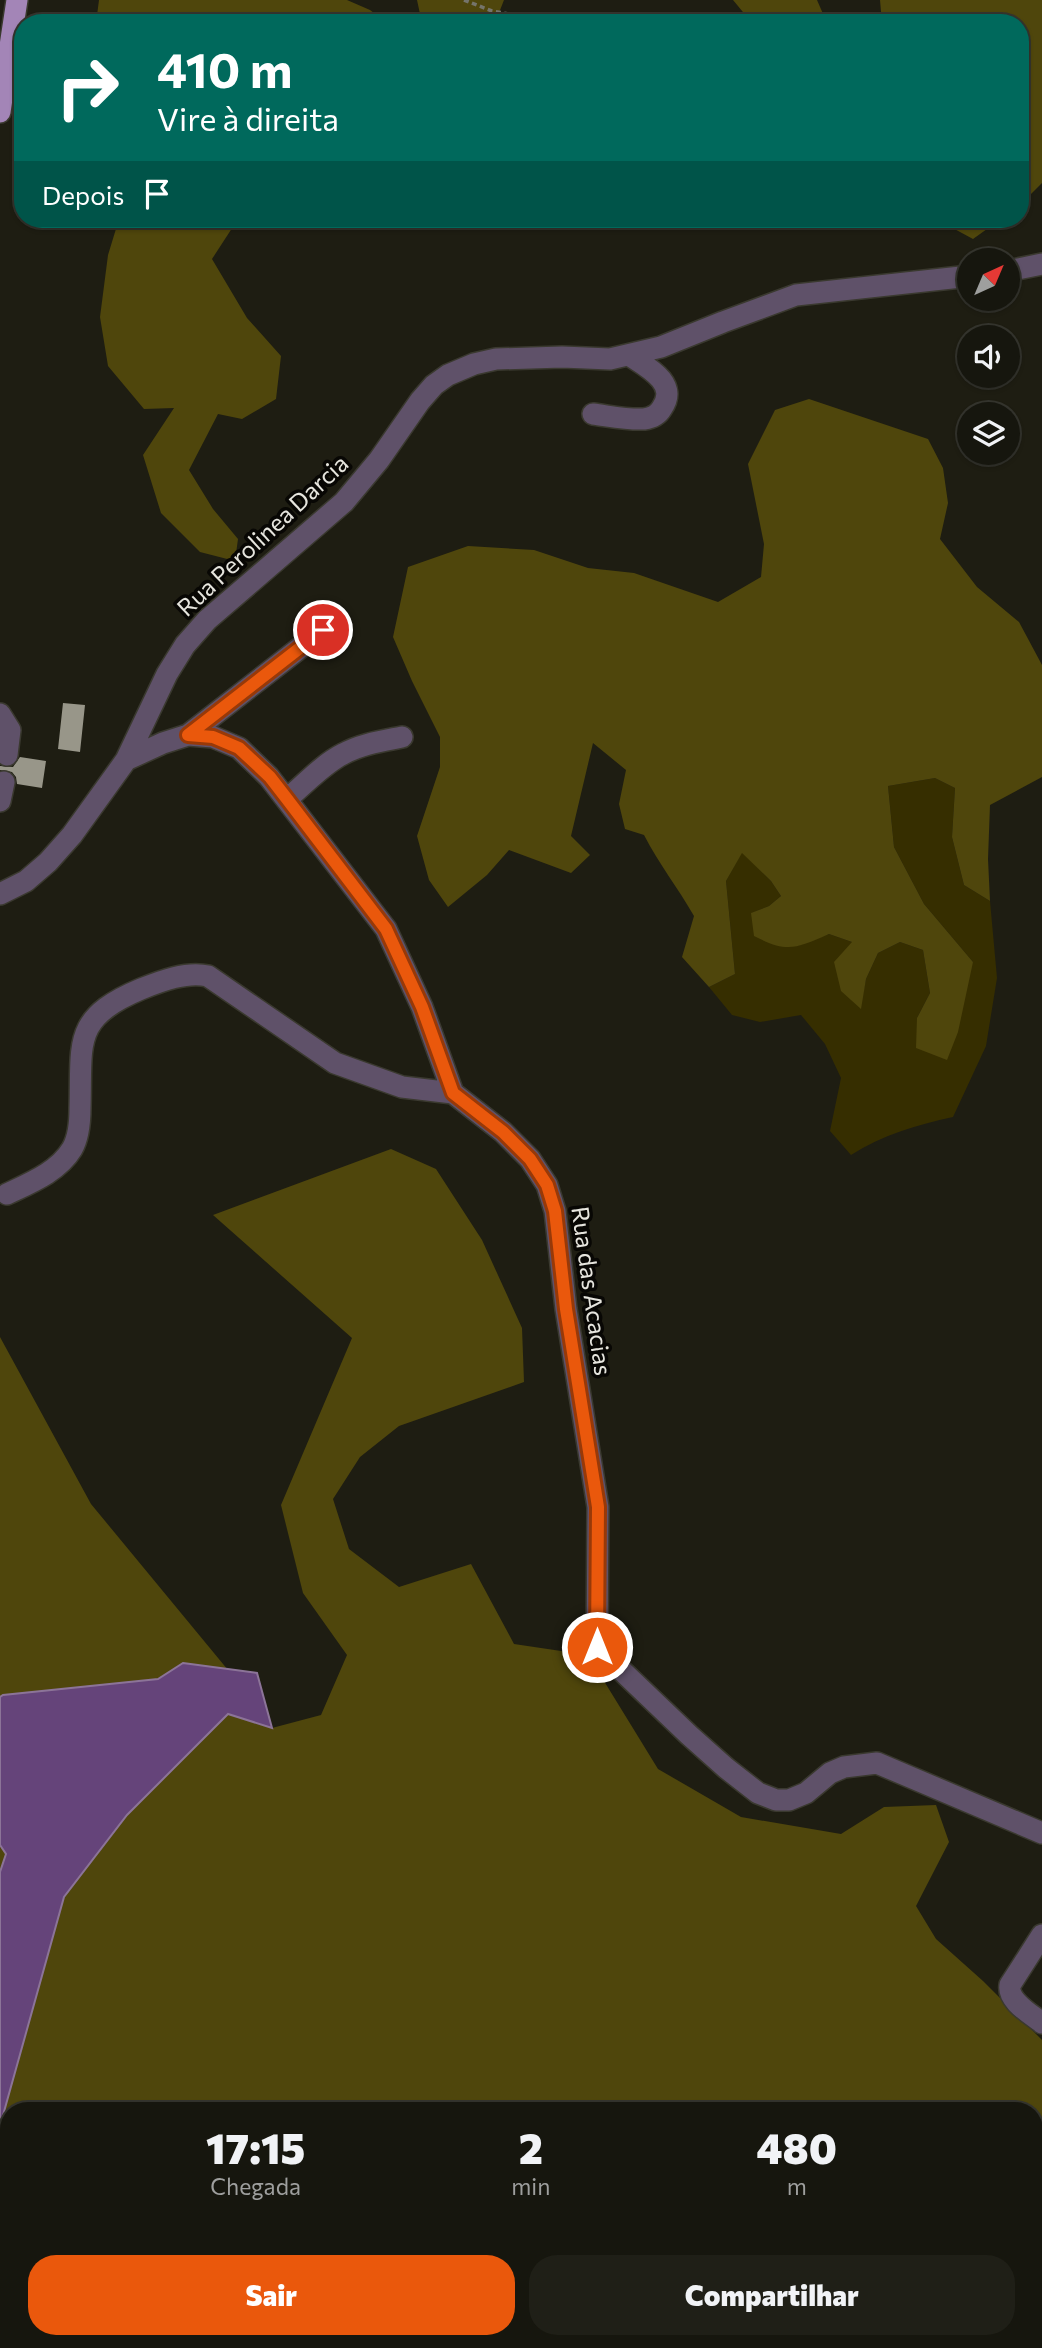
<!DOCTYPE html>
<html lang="pt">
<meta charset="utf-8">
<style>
body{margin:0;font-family:Commissioner,sans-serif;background:#1f1f17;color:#f1f3f6;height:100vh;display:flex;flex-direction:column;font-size:26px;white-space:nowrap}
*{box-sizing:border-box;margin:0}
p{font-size:23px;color:#9e9f9e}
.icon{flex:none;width:38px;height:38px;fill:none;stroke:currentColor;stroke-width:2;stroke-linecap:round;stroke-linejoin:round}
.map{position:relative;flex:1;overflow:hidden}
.panel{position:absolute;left:0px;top:2102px;width:1043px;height:247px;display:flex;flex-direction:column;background:#16160e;border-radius:28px 28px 0 0;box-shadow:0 2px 5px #0004,0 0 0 2px #35352e}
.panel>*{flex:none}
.top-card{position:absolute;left:14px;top:14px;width:1015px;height:214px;border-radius:28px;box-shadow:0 2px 5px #0004,0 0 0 2px #35352e;background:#00695c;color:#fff;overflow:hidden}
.needle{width:46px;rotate:44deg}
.buttons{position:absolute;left:957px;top:248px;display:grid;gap:14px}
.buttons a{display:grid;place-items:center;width:63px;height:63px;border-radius:50%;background:#16160e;box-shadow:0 2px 5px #0004,0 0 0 2px #35352e;font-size:35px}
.pin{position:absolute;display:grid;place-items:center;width:60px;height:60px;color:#fff;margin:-30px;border:4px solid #fff;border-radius:50%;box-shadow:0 2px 7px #0007}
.me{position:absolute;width:77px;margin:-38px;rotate:0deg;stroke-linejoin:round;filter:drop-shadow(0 0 5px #0008)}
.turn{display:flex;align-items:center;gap:24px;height:147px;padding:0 28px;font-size:32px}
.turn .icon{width:91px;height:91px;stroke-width:2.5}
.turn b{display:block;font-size:49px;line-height:60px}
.then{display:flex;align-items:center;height:66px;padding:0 28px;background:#0003;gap:14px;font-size:26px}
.eta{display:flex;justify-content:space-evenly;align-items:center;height:119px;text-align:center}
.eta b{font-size:42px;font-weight:800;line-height:49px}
.action{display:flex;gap:14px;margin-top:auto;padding:14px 28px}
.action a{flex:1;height:80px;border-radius:28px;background:#ea580c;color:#fff;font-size:28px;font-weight:800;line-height:80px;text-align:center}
.action a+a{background:#1f1f17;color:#f1f3f6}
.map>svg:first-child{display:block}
.green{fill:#362e00}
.forest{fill:#4f460c;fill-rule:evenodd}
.water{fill:#65447a;stroke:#8c7498;stroke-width:2}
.building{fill:#989689}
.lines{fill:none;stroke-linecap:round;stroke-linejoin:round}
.minor-casing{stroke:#3a392f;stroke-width:24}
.major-casing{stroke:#3a392f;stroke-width:24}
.path{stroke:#75746b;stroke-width:3.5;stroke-dasharray:5 3.5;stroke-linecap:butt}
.minor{stroke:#5f5169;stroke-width:21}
.major{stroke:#a385b7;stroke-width:21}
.route-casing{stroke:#983908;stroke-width:18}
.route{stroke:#ea580c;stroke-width:12}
.labels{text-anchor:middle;stroke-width:7;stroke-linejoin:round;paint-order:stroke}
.street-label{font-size:24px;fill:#e6e5de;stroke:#080704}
</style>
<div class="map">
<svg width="1042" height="2348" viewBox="0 0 1042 2348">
<rect width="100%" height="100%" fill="#1e1d12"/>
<path class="green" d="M935,778L955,788L952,837L964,885L990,901L997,978L986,1046L953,1117C917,1125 882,1135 851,1155L830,1131L841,1078L825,1044L801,1015L760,1022L732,1015L709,987L735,974L726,881L742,852L771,881L781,896L769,906L752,913L797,946L829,934L852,942L860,1008L866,979L878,953L900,942L923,950L930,993L917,1018L973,962L924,904L894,847L888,786Z"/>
<path class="forest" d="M99,0H347L370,10L387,23H96Z
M417,0H504L495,23H436L420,14Z
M733,0H817L827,23H752Z
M880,0H1042V183L1020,205V23H882Z
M119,219H238L212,259L247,318L281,356L276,399L242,419L218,414L189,470L213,509L238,539L235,561L200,552L161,513L143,455L174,408L144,409L108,366L100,317L108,255Z
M936,219H1001L973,239Z
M809,399L928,439L943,468L948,503L940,539L977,587L1019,622L1042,665V777L990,805L988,859L990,901L964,885L952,837L955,788L935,778L888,786L894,847L924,904L973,962L958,1032L947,1060L916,1048L917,1018L930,993L923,950L900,942L878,953L866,979L861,1009L841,991L834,962L852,942L829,934C795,949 787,953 754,936L751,913L769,906L781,896L771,881L742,853L726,881L735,974L709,987L682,957L694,916C678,888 659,864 644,835L625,829L619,804L626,770L593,743L571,836L590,855L571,873L509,850L487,875L448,907L429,880L417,836L440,767V737L412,681L393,637L408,567L468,546L534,550L588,568L634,573L718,602L761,577L764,544L748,464L775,410Z
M391,1149L436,1169L482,1240L522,1328L524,1382L399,1426L360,1457L333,1499L349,1549L399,1587L471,1564L514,1644L588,1655L658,1769L741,1817L841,1834L884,1807L936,1805L949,1842L916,1906L936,1939L983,1981L1042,2040V2348H0V1337L91,1504L228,1670L257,1673L272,1728L321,1715L347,1655L303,1593L281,1505L352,1338L213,1215ZM9,2110H1034V2340H9Z"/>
<path class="water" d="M183,1663L257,1673L272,1728L228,1714L127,1815L64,1897L0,2126V1872L6,1854L0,1845V1697L3,1695L158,1679Z
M0,2250L9,2283V2340H77L87,2348H0Z"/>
<path class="building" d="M63,703L85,705L80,752L58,749Z
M20,757L46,761L42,788L17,784L16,777L12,772L0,770V766L13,767Z"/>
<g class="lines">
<defs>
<path id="minor" d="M1008,271L1042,264
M593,414C609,416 628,420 644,419C652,418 658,415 662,408C679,383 647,367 629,355
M0,714L10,730L7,755
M188,735L323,630
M126,760L163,743L188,735L213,737L239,748L269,777L386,929L422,1007L453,1093L503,1132L530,1159L547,1185L555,1211L566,1309L598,1507L597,1647L689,1735L726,1768L758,1793L776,1800H789L806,1793L830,1773L844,1767L877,1763L1042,1833
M287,799C305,784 323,764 343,754C361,744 382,741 402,737
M0,801L4,782
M0,894L26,881L48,862L72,835L126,760L167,674L185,645L207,620L344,502L379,460L420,401L434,385L448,375L474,364L496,359L562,357L610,359L661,347L723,322L796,295L970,276
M7,1194C30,1183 58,1172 72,1149C79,1137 80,1122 80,1108C82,1042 72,1018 141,989C161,981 187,971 208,976L335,1063L402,1087L453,1093
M1042,1935L1010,1985C1007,2001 1031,2014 1042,2023"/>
<path id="major" d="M0,112L17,0"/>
</defs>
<use href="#minor" class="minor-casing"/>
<use href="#major" class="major-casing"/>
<path class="path" d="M464,0L492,11L537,19"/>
<use href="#minor" class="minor"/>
<use href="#major" class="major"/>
</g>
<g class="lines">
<defs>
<path id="route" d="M323,630L188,735L213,737L239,748L270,777L287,799L386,929L422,1007L453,1093L503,1132L530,1159L547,1185L555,1211L566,1309L598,1507L597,1647"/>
</defs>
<use href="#route" class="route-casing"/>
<use href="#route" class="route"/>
</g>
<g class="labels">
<g class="street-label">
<text transform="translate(263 536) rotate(-43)" y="8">Rua Perolinea Darcia</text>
<text transform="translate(591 1291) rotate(82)" y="8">Rua das Acacias</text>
</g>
</g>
</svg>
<div class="buttons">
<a><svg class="needle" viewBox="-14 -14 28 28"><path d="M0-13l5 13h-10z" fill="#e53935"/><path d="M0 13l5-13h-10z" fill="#9e9f9e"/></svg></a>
<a><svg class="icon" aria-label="sound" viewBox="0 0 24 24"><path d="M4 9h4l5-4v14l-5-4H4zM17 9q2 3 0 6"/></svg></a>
<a><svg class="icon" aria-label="layers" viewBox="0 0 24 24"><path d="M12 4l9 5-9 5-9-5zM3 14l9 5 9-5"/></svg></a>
</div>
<div class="pin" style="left:323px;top:630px;background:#d93025"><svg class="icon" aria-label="arrive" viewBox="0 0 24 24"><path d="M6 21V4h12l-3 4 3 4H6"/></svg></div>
<svg class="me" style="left:597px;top:1647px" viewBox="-20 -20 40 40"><circle r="17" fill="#ea580c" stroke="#fff" stroke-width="3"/><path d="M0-11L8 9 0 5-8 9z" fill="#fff"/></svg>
<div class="top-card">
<div class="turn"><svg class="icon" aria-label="right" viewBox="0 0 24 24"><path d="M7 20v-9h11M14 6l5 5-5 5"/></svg><div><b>410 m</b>Vire à direita</div></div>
<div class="then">Depois<svg class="icon" aria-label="arrive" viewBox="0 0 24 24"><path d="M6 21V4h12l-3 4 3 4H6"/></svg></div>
</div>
<section class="panel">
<div class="eta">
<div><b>17:15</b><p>Chegada</p></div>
<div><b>2</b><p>min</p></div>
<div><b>480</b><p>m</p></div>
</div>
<div class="action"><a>Sair</a><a>Compartilhar</a></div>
</section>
</div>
